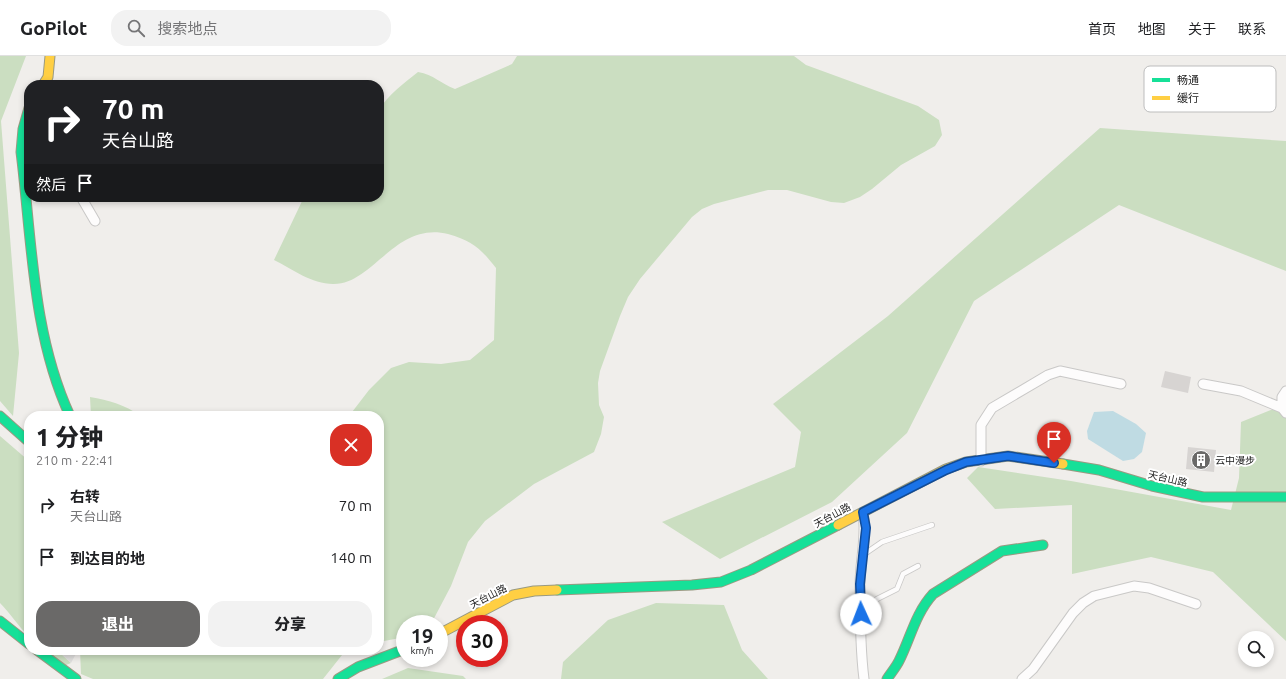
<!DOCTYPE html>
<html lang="zh">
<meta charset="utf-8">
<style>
body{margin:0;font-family:Ubuntu,"Noto Sans SC",sans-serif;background:#f2f2f2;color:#202124;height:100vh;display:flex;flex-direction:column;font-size:15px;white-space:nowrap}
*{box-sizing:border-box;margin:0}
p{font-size:13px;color:#757577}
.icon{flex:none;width:22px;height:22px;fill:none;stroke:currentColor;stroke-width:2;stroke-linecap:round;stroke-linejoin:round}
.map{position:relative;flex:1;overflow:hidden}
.drawer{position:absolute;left:24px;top:355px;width:360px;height:244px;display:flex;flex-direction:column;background:#fff;border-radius:16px;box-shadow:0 2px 6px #0003}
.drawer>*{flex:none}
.guide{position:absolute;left:24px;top:24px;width:360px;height:122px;border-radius:16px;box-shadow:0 2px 6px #0003;background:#202124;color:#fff;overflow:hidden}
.tools{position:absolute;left:1238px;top:575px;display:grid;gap:8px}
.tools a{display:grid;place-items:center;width:36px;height:36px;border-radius:50%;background:#fff;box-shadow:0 2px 6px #0003;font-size:20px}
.speed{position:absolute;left:396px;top:559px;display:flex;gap:8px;font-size:20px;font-weight:700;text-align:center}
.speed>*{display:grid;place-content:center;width:52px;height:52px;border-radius:50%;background:#fff;box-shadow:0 2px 6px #0003;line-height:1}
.speed small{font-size:10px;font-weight:400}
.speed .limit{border:6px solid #d22;background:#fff;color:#111}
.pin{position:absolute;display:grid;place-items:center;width:34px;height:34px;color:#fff;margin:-41px -17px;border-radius:50% 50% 50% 0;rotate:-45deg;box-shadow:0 0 4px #0007}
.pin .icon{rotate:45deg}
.me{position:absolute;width:44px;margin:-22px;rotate:358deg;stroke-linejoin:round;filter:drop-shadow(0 0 3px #0008)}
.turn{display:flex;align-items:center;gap:14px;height:84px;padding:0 12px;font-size:18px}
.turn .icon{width:52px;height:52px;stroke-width:2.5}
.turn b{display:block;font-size:28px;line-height:34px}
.then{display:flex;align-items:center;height:38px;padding:0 12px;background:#0003;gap:8px;font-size:15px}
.round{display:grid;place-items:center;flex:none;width:42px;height:42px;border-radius:16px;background:#f2f2f2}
.head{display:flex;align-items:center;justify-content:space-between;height:68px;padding:0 12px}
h1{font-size:24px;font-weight:800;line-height:30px}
.button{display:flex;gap:8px;margin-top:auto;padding:8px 12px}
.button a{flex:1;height:46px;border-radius:16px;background:#6a6968;color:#fff;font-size:16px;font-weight:800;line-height:46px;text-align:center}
.button a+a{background:#f2f2f2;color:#202124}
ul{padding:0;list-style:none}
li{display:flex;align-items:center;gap:12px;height:52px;padding:0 12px}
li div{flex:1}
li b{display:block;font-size:15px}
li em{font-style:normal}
header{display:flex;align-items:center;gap:24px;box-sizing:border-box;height:56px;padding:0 20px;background:#fff;border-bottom:1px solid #e0e0e0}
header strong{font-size:19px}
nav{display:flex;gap:22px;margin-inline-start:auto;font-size:14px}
.search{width:280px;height:36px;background:#f2f2f2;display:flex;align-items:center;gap:10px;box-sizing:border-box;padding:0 14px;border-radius:16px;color:#757577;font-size:15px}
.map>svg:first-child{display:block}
.forest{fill:#cbdec1}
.parking{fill:#e0dfde}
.water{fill:#bfdbe3}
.building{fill:#d7d4d2}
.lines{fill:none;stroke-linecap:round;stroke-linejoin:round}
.lane-casing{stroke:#c9c8c7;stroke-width:6}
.street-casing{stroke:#c9c8c7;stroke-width:11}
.fast-casing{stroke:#999a82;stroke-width:11}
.slow-casing{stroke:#999a82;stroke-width:11}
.lane{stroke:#fdfcfc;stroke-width:4.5}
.street{stroke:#fdfcfc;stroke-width:9}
.fast{stroke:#16e098;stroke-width:9}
.slow{stroke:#ffcf43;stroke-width:9}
.route-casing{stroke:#114b97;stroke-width:10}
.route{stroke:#1a73e8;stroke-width:7}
.labels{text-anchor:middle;stroke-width:4;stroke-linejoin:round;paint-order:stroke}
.poi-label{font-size:10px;fill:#222;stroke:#fff;text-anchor:start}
.street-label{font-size:10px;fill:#222;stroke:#fff}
.key{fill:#fff;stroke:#bdbdbd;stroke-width:1}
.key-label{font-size:11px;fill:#222}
</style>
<header>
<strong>GoPilot</strong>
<div class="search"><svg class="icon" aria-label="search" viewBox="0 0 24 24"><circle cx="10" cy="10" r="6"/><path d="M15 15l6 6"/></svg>搜索地点</div>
<nav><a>首页</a><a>地图</a><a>关于</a><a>联系</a></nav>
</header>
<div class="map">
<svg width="1286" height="623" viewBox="0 0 1286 623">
<rect width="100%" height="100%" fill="#f0eeeb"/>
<path class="forest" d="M0,0H26L1,65L19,297L13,360L0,345Z
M517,0H794L806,9L918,50L939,64L942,79L935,90L901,109L872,133L860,141L844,147L831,146L787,134H768L714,148L702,153L692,161L640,223L628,241L620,260L600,315L598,327L599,349L604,361L601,378L594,396L534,428L485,465L468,486L451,530L431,568H405V581L379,586V360H349L369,334L391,312L409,306L441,308L470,304L494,284L496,212C481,193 473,185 448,178C395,165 373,229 333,228C312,228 292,213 274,204L304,141H379V54C388,39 404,27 418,16C434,19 440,27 455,33L512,8Z
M1100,72L1286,85V215L1119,149L974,245L907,377L832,446L720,503L662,466L795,411L801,376L773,348L888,260Z
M90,341C109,344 125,349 141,360H91Z
M1286,348V585L1213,516L1151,501L1072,518V449L995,453L967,422L978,411L1071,425L1231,454L1239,422L1241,366Z
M0,380L29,405V581C18,570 11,558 0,547Z
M656,547L724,549L742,594L768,623H561L563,606L608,564Z
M45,594H57L71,607L66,609Z
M80,594H346L323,623H93L81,618Z
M408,612L463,620L466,623H382Z"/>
<path class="parking" d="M57,594H78L71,607Z"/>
<path class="water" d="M1113,355L1136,368L1146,377L1142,396L1134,403L1123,405L1088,383L1087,375L1094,356Z"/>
<path class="building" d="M1165,315L1191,321L1188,337L1161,331Z
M1188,391L1216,394L1214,416L1186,413Z"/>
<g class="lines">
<defs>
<path id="lane" d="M863,499L882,486L932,469
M861,558L877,543L897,533L903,518L918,510"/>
<path id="street" d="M81,141L95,165
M1203,328L1241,335L1282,352
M1286,335L1282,341V352L1286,357
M981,405V369L992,352L1048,319L1060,315L1121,328
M863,456C867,480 860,504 860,529C860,560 860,592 864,623
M1022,623L1033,613L1073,557L1083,547L1094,540L1134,530L1149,532L1196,548"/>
<path id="fast" d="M29,52L23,73L21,96C32,184 32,278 70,360
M0,360L29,386
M1063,408L1099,414L1152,430L1203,441H1286
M557,534L692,529L721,526L751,514L838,469
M0,565L29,588
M37,594L76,623
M338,623L358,611L405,593
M887,623C891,617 896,611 899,605C911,581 915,558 933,538L1002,495L1043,489"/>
<path id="slow" d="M43,29L48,21L50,0
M838,469L946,413L966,406L1008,400L1063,408
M439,578L513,539L534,535L557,534"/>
</defs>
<use href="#lane" class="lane-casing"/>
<use href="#street" class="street-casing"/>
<use href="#fast" class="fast-casing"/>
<use href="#slow" class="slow-casing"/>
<use href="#lane" class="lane"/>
<use href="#street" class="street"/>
<use href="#fast" class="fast"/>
<use href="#slow" class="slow"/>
</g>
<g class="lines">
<defs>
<path id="route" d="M861,558L860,528L866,472L863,456L946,414L966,406L1008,400L1054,407"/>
</defs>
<use href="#route" class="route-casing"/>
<use href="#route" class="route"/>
</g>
<defs>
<symbol id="building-disc" viewBox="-11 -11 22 22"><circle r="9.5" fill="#6a6968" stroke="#fff"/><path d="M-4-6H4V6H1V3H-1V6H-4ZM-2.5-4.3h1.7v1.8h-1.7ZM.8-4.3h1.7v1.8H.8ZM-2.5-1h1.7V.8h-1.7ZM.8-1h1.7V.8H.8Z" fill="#fff"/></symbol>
</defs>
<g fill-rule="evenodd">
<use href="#building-disc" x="1190" y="393" width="22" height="22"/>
</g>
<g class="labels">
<g class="poi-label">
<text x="1215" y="408">云中漫步</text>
</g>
<g class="street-label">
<text transform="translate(1168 422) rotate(13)" y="4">天台山路</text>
<text transform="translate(832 459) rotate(-28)" y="4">天台山路</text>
<text transform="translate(488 540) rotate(-27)" y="4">天台山路</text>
</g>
</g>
<rect x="1144" y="10" width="132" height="46" rx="6" class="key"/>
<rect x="1152" y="22" width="18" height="4" fill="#16e098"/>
<rect x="1152" y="40" width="18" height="4" fill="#ffcf43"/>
<g class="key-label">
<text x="1177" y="28">畅通</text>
<text x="1177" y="46">缓行</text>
</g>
</svg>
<div class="tools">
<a><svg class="icon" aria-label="search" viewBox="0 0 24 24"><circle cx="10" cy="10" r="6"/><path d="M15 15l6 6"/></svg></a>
</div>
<div class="speed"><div>19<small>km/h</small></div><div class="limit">30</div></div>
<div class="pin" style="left:1054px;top:407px;background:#d93025"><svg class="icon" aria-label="arrive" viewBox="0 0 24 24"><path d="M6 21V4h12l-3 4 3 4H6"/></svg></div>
<svg class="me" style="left:861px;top:558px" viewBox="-20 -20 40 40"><circle r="19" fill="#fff"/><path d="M0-13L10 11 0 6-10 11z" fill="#1a73e8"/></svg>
<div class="guide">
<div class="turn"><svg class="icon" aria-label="right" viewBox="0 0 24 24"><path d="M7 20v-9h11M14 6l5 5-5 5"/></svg><div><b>70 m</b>天台山路</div></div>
<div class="then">然后<svg class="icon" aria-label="arrive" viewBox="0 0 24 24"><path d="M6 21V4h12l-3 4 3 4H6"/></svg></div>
</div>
<section class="drawer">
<div class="head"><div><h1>1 分钟</h1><p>210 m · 22:41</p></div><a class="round" style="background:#d93025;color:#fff"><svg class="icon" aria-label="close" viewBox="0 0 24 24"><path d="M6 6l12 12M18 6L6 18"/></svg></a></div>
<ul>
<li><svg class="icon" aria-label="right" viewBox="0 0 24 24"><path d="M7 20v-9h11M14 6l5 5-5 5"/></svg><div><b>右转</b><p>天台山路</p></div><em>70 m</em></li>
<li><svg class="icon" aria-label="arrive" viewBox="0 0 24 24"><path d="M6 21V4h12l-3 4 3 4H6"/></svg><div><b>到达目的地</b></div><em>140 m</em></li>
</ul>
<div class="button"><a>退出</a><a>分享</a></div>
</section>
</div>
